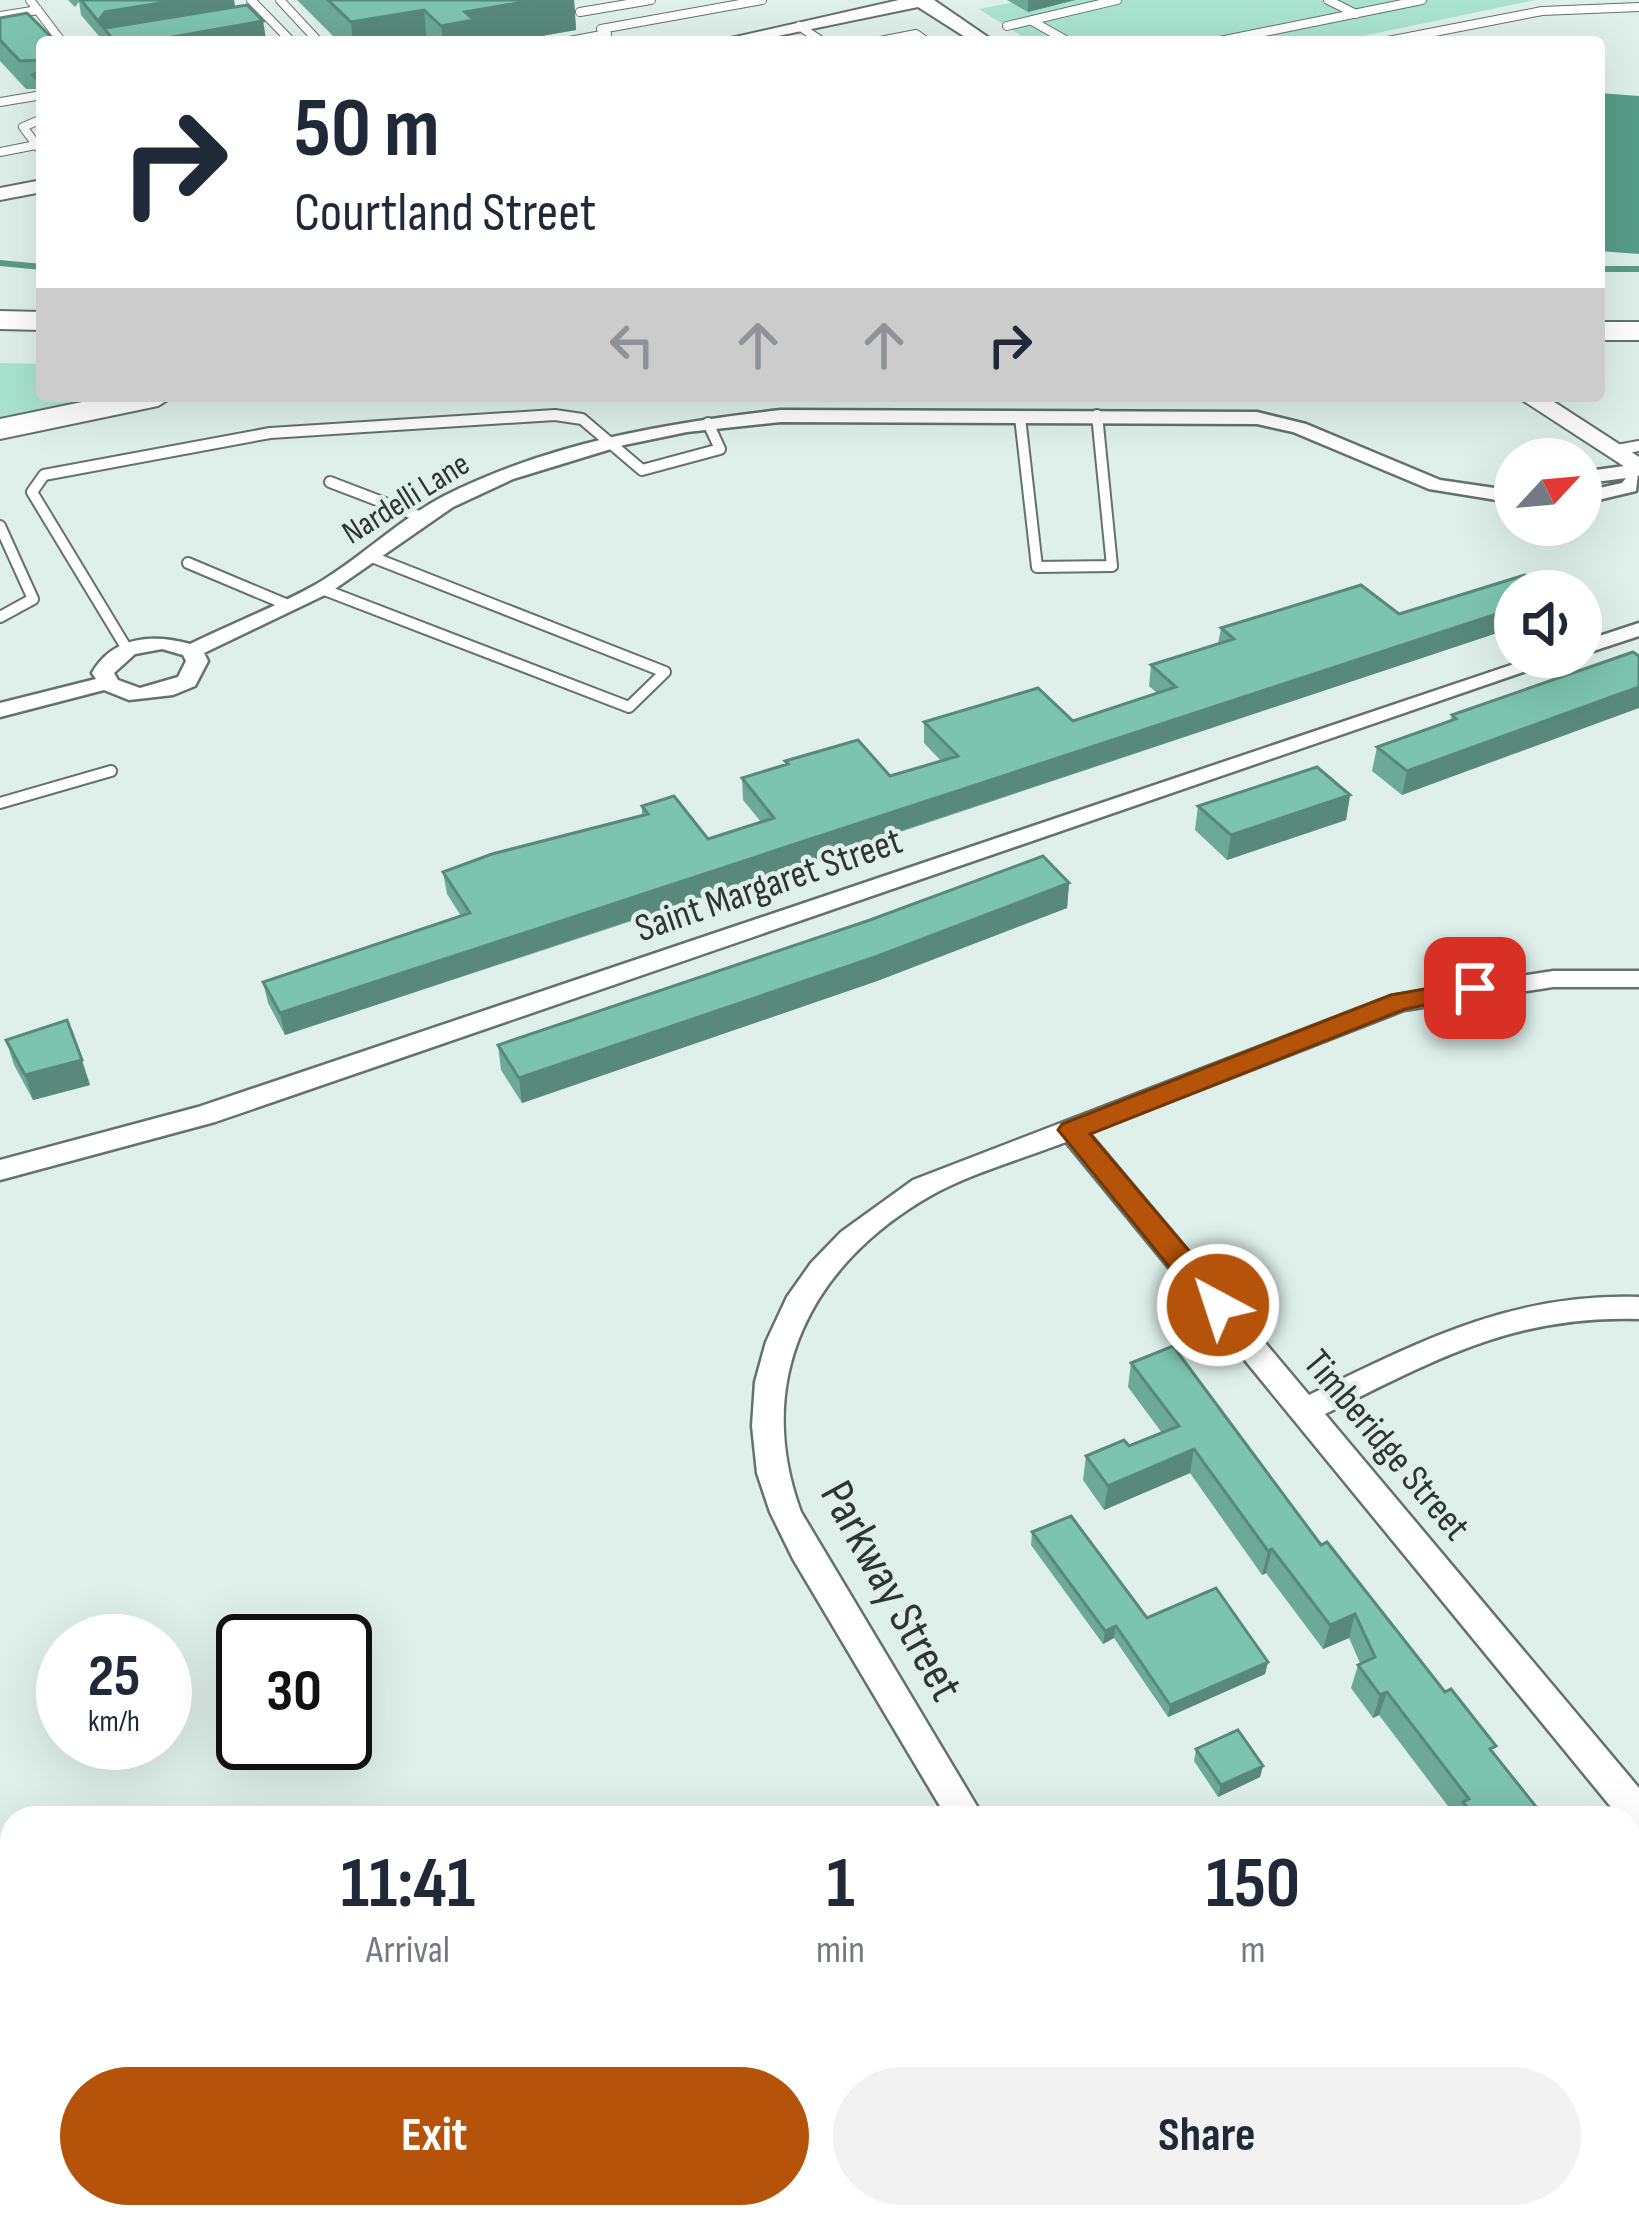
<!DOCTYPE html>
<style>
body{margin:0;font-family:"Sofia Sans Condensed",sans-serif;background:#f2f2f3;color:#1f2937;height:100vh;display:flex;flex-direction:column;font-size:45px;white-space:nowrap}
*{box-sizing:border-box;margin:0}
p{font-size:39px;color:#747a83}
.icon{flex:none;width:66px;height:66px;fill:none;stroke:currentColor;stroke-width:2;stroke-linecap:round;stroke-linejoin:round}
.map{position:relative;flex:1;overflow:hidden}
.details{position:absolute;left:0px;top:1806px;width:1641px;height:423px;display:flex;flex-direction:column;background:#fff;border-radius:36px 36px 0 0;box-shadow:0 12px 48px #0002}
.details>*{flex:none}
.banner{position:absolute;left:36px;top:36px;width:1569px;height:366px;border-radius:12px;box-shadow:0 12px 48px #0002;background:#fff;color:#1f2937;overflow:hidden}
.needle{width:78px;rotate:64deg}
.fabs{position:absolute;left:1494px;top:438px;display:grid;gap:24px}
.fabs a{display:grid;place-items:center;width:108px;height:108px;border-radius:50%;background:#fff;box-shadow:0 12px 48px #0002;font-size:60px}
.speed{position:absolute;left:36px;top:1614px;display:flex;gap:24px;font-size:60px;font-weight:700;text-align:center}
.speed>*{display:grid;place-content:center;width:156px;height:156px;border-radius:50%;background:#fff;box-shadow:0 12px 48px #0002;line-height:1}
.speed small{font-size:30px;font-weight:400}
.speed .limit{border:6px solid #111;border-radius:18px;background:#fff;color:#111}
.pin{position:absolute;display:grid;place-items:center;width:102px;height:102px;color:#fff;margin:-51px;border-radius:24px;box-shadow:0 6px 18px #0006}
.me{position:absolute;width:132px;margin:-66px;rotate:320deg;stroke-linejoin:round;filter:drop-shadow(0 0 9px #0008)}
.turn{display:flex;align-items:center;gap:42px;height:252px;padding:0 60px;font-size:54px}
.turn .icon{width:156px;height:156px;stroke-width:2.5}
.turn b{display:block;font-size:84px;line-height:102px}
.lanes{display:flex;align-items:center;height:114px;padding:0 60px;background:#0003;justify-content:center;gap:60px;direction:ltr}
.lanes .off{opacity:.35}
.eta{display:flex;justify-content:space-evenly;align-items:center;height:204px;text-align:center}
.eta b{font-size:72px;font-weight:700;line-height:84px}
.button{display:flex;gap:24px;margin-top:auto;padding:24px 60px}
.button a{flex:1;height:138px;border-radius:72px;background:#b45309;color:#fff;font-size:48px;font-weight:700;line-height:138px;text-align:center}
.button a+a{background:#f2f2f3;color:#1f2937}
.map>svg:first-child{display:block}
.green{fill:#a9e3d0}
.water{fill:#579d88}
.lines{fill:none;stroke-linecap:round;stroke-linejoin:round}
.stream{stroke:#579d88;stroke-width:6}
.service-far1-casing{stroke:#63726d;stroke-width:10}
.service-casing{stroke:#63726d;stroke-width:14}
.minor-casing{stroke:#63726d;stroke-width:5}
.secondary-casing{stroke:#63726d;stroke-width:4}
.motorway-casing{stroke:#63726d;stroke-width:4}
.service-far1{stroke:#fff;stroke-width:8}
.service{stroke:#fff;stroke-width:10}
.minor{fill:#fff;fill-rule:evenodd}
.secondary{fill:#fff;fill-rule:evenodd}
.motorway{fill:#fff;fill-rule:evenodd}
.wall{fill:#6ca996}
.shaded-wall{fill:#58897a}
.building{fill:#7dc4ae;stroke:#58897a;stroke-width:3}
.route{fill:#b45309;stroke:#753606;stroke-width:3}
.labels{text-anchor:middle;stroke-width:9;stroke-linejoin:round;paint-order:stroke}
.far-street-label{font-size:33px;fill:#2e3532;stroke:#dff0ea}
.street-label{font-size:39px;fill:#2e3532;stroke:#dff0ea}
.near-street-label{font-size:48px;fill:#2e3532;stroke:#dff0ea}
</style>
<div class="map">
<svg width="1639" height="2227" viewBox="0 0 1639 2227">
<rect width="100%" height="100%" fill="#dff0ea"/>
<path class="green" d="M1024,0H1535L1334,42H1031L979,9Z
M0,363L42,364V396H126L0,423Z"/>
<path class="water" d="M1599,93L1639,96V254L1599,251Z"/>
<g class="lines">
<path class="stream" d="M0,263L42,267
M1599,269H1639"/>
<defs>
<path id="service-far1" d="M30,0L62,42
M251,0L292,42
M280,0L319,42
M1328,0L1356,14
M580,12L651,0
M0,16L38,10
M1032,21L1069,42
M799,26L823,42
M1007,26L1117,0
M601,29L762,0
M564,42L607,34
M875,42L916,34L927,42
M1215,42L1422,0
M1383,42L1542,11L1639,7
M0,102L42,95
M42,119L23,127L42,152
M0,152L36,145"/>
<path id="service" d="M1020,417L1037,567L1112,566L1097,415
M1612,451L1639,446
M330,482L424,518
M0,526L33,599L0,617
M188,563L288,605
M322,589L629,707L665,672L372,557
M127,649L32,492L44,475L270,433L555,415L582,419L642,470L720,449L708,423
M0,803L111,771"/>
<path id="minor" d="M781,410L1257,412L1306,424L1440,480L1515,491V503L1429,489L1293,432L1257,424L781,422L687,432L624,445L513,479L453,507L329,593L204,653L208,661L195,686L173,695L129,700L104,690L0,717V703L96,679L92,673C113,636 153,634 190,644C231,624 275,607 315,585C360,559 398,520 444,496C549,443 665,423 781,410ZM162,649L183,655L186,661L178,677L140,688L118,680L114,673L135,654Z
M1639,464L1636,491L1581,504V492L1622,483L1626,478L1581,484V472Z
M1639,623V636L1581,655V642Z
M1535,657H1567L215,1122L0,1180V1160L198,1107Z
M1553,971H1639V987H1553L1404,1010L1089,1133L1309,1395C1420,1341 1512,1293 1639,1297V1319C1513,1315 1435,1360 1325,1414L1639,1788V1830L1629,1826V1818H1620L1066,1142C1022,1159 971,1173 930,1196C811,1264 752,1380 801,1512L984,1818H947L793,1559L770,1512L757,1473L752,1426L755,1382L766,1342L787,1297L811,1263L841,1232L913,1180L1391,996Z
M12,2128V2168L0,2170V2130Z
M332,2217H387L391,2227H336Z
M1185,2217H1227L1231,2227H1189Z"/>
<path id="secondary" d="M899,0H934L995,42H973L918,7L749,42H713Z
M42,180V192L0,200V188Z
M1516,396H1545L1639,457V476Z"/>
<path id="motorway" d="M0,311L42,312V330L0,329Z
M1599,322H1639V340H1599Z
M111,396H174L158,406L0,439V419Z"/>
</defs>
<use href="#service-far1" class="service-far1-casing"/>
<use href="#service" class="service-casing"/>
<use href="#minor" class="minor-casing"/>
<use href="#secondary" class="secondary-casing"/>
<use href="#motorway" class="motorway-casing"/>
<use href="#service-far1" class="service-far1"/>
<use href="#service" class="service"/>
<use href="#minor" class="minor"/>
<use href="#secondary" class="secondary"/>
<use href="#motorway" class="motorway"/>
</g>
<path class="wall" d="M68,0H234L235,7L263,21L266,40L256,42H104L81,15L79,2L75,7Z
M297,0H574L576,30L507,42H339Z
M1007,0H1075L1028,12Z
M0,18L42,42V106L36,89H26L0,61Z
M1515,591V627L741,885L285,1035L268,1003L263,982L461,916L447,894L443,872L642,815V806L708,839L761,822L743,800L742,778L785,765V761L890,776L941,761L924,743V722L1073,721L1157,693L1149,686L1151,665L1218,644L1221,628L1399,614Z
M1639,656L1402,795L1372,771L1377,747L1450,721L1452,715Z
M1350,795L1346,820L1227,860L1195,830L1198,806Z
M1069,883L1067,908L877,981L522,1103L501,1070L498,1045Z
M6,1040L90,1085L33,1100L14,1065Z
M1131,1363L1321,1545L1545,1818H1457L1379,1715L1373,1718L1351,1688L1358,1665L1360,1663L1349,1638L1323,1649L1266,1573L1262,1575L1190,1473L1104,1510L1083,1480L1086,1456L1129,1446L1162,1433L1128,1387Z
M1032,1532L1147,1618L1268,1662L1265,1674L1168,1717L1114,1638L1103,1644L1031,1545Z
M1196,1749L1263,1766L1260,1777L1218,1797L1194,1761Z
M1629,1930L1639,1943V2074L1629,2061Z
M1337,2217H1444L1450,2227H1351L1348,2222L1342,2225Z"/>
<path class="shaded-wall" d="M179,0H234L235,9L109,31L99,20L105,12Z
M536,0H574L576,30L507,42H443L441,26L465,12Z
M1028,0H1075L1028,12Z
M424,10L427,42H353L351,22Z
M263,21L266,40L256,42H144Z
M1515,608V627L285,1035L280,1013Z
M1639,687V708L1402,795L1407,771Z
M1350,795L1346,820L1227,860L1231,835Z
M1069,883L1067,908L877,981L522,1103L519,1078Z
M82,1060L90,1085L33,1100L25,1075Z
M1194,1449L1190,1473L1104,1510L1108,1486Z
M1272,1549L1266,1573L1262,1575L1268,1551Z
M1355,1614L1349,1638L1323,1649L1330,1625Z
M1116,1626L1114,1638L1103,1644L1105,1631Z
M1268,1662L1265,1674L1168,1717L1170,1705Z
M1387,1692L1379,1715L1373,1718L1380,1695Z
M1263,1766L1260,1777L1218,1797L1221,1785Z"/>
<path class="building" d="M81,0H179L105,12L99,20L105,28L247,5L263,21L144,42H115Z
M328,0H536L465,12L474,20L441,26L424,10L351,22Z
M27,13L56,42H42V66L41,60L20,61L0,40V18Z
M42,70V85L33,75Z
M1525,575L1548,591H1515V608L280,1013L263,982L470,913L443,872L492,854L648,814L642,806L674,796L708,839L774,818L742,778L788,764L785,761L858,740L890,776L958,756L924,722L1038,688L1073,721L1176,687L1151,665L1234,639L1221,628L1361,585L1399,614Z
M1633,652L1639,656V687L1407,771L1377,747L1456,719L1452,715Z
M1317,767L1350,795L1231,835L1198,806Z
M1043,856L1069,883L878,956L519,1078L498,1045L870,920Z
M67,1020L82,1060L25,1075L6,1040Z
M1173,1346L1321,1545L1327,1542L1445,1692L1451,1689L1496,1746L1490,1749L1545,1818H1475L1463,1802L1469,1799L1387,1692L1380,1695L1358,1665L1375,1657L1355,1614L1330,1625L1272,1549L1268,1551L1194,1449L1108,1486L1086,1456L1124,1440L1129,1446L1179,1426L1131,1363Z
M1071,1516L1147,1618L1216,1588L1268,1662L1170,1705L1116,1626L1105,1631L1032,1532Z
M1238,1730L1263,1766L1221,1785L1196,1749Z
M1294,1808L1301,1818H1273Z
M1181,1810L1186,1818H1164Z
M1629,1930L1639,1943V2037L1629,2024Z
M761,2217H823L828,2227H766Z
M857,2217H918L923,2227H862Z
M1366,2217H1444L1450,2227H1372Z
M1523,2217H1583L1590,2227H1527L1521,2218Z"/>
<path class="route" d="M1475,980L1484,982L1488,988L1484,994L1405,1009L1090,1134L1228,1297L1233,1305L1228,1313H1207L1058,1130L1062,1124L1391,995Z"/>
<g class="labels">
<g class="far-street-label">
<text transform="translate(405 497) rotate(-32)" y="12">Nardelli Lane</text>
</g>
<g class="street-label">
<text transform="translate(768 883) rotate(-19)" y="14">Saint Margaret Street</text>
<text transform="translate(1388 1444) rotate(50)" y="14">Timberidge Street</text>
</g>
<g class="near-street-label">
<text transform="translate(893 1590) rotate(61)" y="17">Parkway Street</text>
</g>
</g>
</svg>
<div class="fabs">
<a><svg class="needle" viewBox="-14 -14 28 28"><path d="M0-13l5 13h-10z" fill="#e53935"/><path d="M0 13l5-13h-10z" fill="#747a83"/></svg></a>
<a><svg class="icon" aria-label="sound" viewBox="0 0 24 24"><path d="M4 9h4l5-4v14l-5-4H4zM17 9q2 3 0 6"/></svg></a>
</div>
<div class="speed"><div>25<small>km/h</small></div><div class="limit">30</div></div>
<div class="pin" style="left:1475px;top:988px;background:#d93025"><svg class="icon" aria-label="arrive" viewBox="0 0 24 24"><path d="M6 21V4h12l-3 4 3 4H6"/></svg></div>
<svg class="me" style="left:1218px;top:1305px" viewBox="-20 -20 40 40"><circle r="17" fill="#b45309" stroke="#fff" stroke-width="3"/><path d="M0-11L8 9 0 5-8 9z" fill="#fff"/></svg>
<div class="banner">
<div class="turn"><svg class="icon" aria-label="right" viewBox="0 0 24 24"><path d="M7 20v-9h11M14 6l5 5-5 5"/></svg><div><b>50 m</b>Courtland Street</div></div>
<div class="lanes"><svg class="icon off" aria-label="left" viewBox="0 0 24 24"><path d="M17 20v-9H6M10 6l-5 5 5 5"/></svg><svg class="icon off" aria-label="ahead" viewBox="0 0 24 24"><path d="M12 20V5M6 11l6-6 6 6"/></svg><svg class="icon off" aria-label="ahead" viewBox="0 0 24 24"><path d="M12 20V5M6 11l6-6 6 6"/></svg><svg class="icon" aria-label="right" viewBox="0 0 24 24"><path d="M7 20v-9h11M14 6l5 5-5 5"/></svg></div>
</div>
<section class="details">
<div class="eta">
<div><b>11:41</b><p>Arrival</p></div>
<div><b>1</b><p>min</p></div>
<div><b>150</b><p>m</p></div>
</div>
<div class="button"><a>Exit</a><a>Share</a></div>
</section>
</div>
